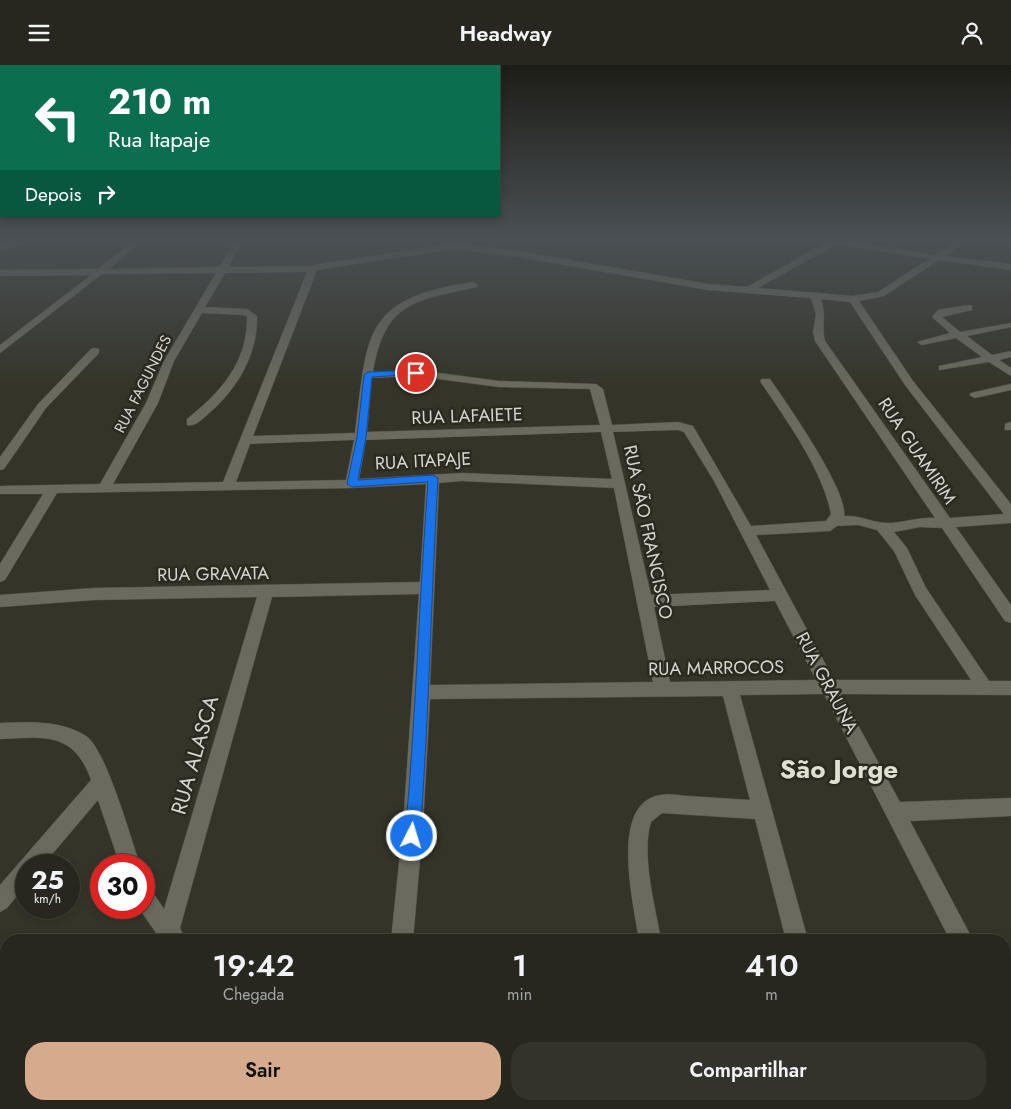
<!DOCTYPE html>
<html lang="pt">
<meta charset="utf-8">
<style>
body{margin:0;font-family:Jost,sans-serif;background:#33332c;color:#f1f3f6;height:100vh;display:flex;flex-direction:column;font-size:19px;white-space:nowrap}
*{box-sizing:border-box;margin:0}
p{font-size:16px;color:#a4a5a4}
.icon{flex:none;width:28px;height:28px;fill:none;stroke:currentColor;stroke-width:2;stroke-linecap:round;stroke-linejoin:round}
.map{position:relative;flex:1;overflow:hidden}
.sheet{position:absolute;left:0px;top:869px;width:1011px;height:176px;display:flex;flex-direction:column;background:#27271f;border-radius:20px 20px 0 0;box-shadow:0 2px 8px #0003,0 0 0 1px #43443d}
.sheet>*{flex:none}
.banner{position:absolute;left:0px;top:0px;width:500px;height:152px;box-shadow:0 2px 8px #0003,0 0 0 1px #43443d;background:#0b6e4f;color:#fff;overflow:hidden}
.speed{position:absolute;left:15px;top:789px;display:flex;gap:10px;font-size:25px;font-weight:700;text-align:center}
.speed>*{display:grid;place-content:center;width:65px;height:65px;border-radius:50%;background:#27271f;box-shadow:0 2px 8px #0003,0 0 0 1px #43443d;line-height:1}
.speed small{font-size:12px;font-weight:400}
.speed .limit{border:8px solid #d22;background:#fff;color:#111}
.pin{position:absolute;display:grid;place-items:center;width:42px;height:42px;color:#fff;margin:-21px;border:2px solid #fff;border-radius:50%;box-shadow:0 1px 5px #0007}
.me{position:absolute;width:55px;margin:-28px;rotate:5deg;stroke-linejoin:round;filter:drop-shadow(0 0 4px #0008)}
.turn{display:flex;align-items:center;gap:18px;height:105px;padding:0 25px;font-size:22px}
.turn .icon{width:65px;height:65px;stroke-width:2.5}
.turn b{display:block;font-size:35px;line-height:42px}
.then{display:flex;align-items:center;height:48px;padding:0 25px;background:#0003;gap:10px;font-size:19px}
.eta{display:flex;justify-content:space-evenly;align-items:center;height:85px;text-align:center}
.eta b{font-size:30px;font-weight:600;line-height:35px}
.action{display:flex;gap:10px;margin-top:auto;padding:10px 25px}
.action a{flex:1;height:58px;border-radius:20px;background:#d6ab8b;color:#111;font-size:20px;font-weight:600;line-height:58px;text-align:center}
.action a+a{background:#33332c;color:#f1f3f6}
header{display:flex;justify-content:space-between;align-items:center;height:65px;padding:0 25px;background:#27271f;font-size:22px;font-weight:600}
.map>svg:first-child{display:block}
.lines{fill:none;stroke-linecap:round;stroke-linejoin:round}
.minor-casing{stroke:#4f4f47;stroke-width:1}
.minor{fill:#6a6a5e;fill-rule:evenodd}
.route{fill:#1a73e8;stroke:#114b97}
.labels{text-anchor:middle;stroke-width:5;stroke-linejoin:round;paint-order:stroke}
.far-street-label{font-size:15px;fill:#d5d5cf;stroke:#2a2a20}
.street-label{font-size:18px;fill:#d5d5cf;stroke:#2a2a20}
.near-street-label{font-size:21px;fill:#d5d5cf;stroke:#2a2a20}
.near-district-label{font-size:26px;font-weight:bold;fill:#dfdfd2;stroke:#2a2a20}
</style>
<header><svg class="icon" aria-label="menu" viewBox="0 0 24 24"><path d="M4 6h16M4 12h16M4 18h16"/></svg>Headway<svg class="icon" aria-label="person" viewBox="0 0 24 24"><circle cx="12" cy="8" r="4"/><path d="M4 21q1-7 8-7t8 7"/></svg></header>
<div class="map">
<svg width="1011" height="1044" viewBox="0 0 1011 1044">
<rect width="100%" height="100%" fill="#343429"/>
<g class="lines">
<defs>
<path id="minor" d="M17,176H37L0,185V179Z
M133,176H143L109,204L219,202L235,176H243L228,202L308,201L455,178L519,186L708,219L747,222L829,176H849L935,190L956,176H966L945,191L1011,199V205L939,195L884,231L859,236L913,316L1011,439V458L956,462L1011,540V558L1005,556L942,463L920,462L894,467L907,483L926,523L989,616H1011V630L841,629L900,737L1011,733V751L910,756L973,875H950L824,629L740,630L808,875H786L755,754L662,748L651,757C641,790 655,840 661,875H639C634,840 608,737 661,730C670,728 680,731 688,731C709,732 729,734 750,735L723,631L430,634L423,760L413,875H391L403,760L419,529L272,532L180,863L186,875H161L138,842H144V822L151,825L164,844L257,532L94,535L0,542V530L94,523L420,517L426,419L352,423L57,428L5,515L0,517V499L43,429H0V421L100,419L146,338L164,296L216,208L102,209L0,288V280L91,210L0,211V205L98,204ZM837,179L929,194L878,227L853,231L758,223ZM455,184L519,192L708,225L811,233L816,249L813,267L815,276L935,453C920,452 906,457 891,458C875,459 861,450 844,451C849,427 786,337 770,314H762L760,316C786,355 822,403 831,449L826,456L751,461L693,361L678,357L612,360L603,324L596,319L499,316L416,305L373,307C385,236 415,236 476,222L478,220L473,217C361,234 368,269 355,368L253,371L317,205ZM307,207L223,417L113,419L158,338L174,296L202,248L244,250L247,252C248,297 220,328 187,354V360C195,362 201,355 207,350C236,326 258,290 257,251L247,244L205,242L225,208ZM821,234L850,237L905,320L1004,449L950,453L825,276C821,260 827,252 821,234ZM416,311L499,322L590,324L600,360L367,367L372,313ZM678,365L684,367L714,416L770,525L651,530L613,367ZM601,367L612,414L462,408L359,414L366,375ZM354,375L346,415L236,417L250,379ZM462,416L614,423L653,617L430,620L439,418ZM858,460L877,465L894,486L915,530L971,615H834L756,470L830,466L837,461ZM775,536L816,615L670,617L654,542Z
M969,240L972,241V245L942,252L960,267L1011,258V262L967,271L992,290L1011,286V292L999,295L1011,303V311L989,297L939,305V301L982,292L956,273L922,280L917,277L950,268L932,252L938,245Z
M95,283L99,284V288L46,343L4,404L0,405V392L38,339L91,284Z
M1011,319V325L975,333L969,330L971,328Z
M1011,357V365H1005V359Z
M0,658C28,657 61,655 86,671C106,684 131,774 140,800H120L98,735L43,800H26V820L7,843L0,847V820L91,715C74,666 44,672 0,674Z
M1011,922V944L1007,945L1011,947V980L1005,977V923Z
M82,1039H108L106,1044H79Z
M349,1039H373L372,1044H346Z
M482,1039H517L520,1044H484Z
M659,1039H683L685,1044H659Z
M830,1039H854L856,1044H830Z"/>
</defs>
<use href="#minor" class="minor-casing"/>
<use href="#minor" class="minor"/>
</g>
<linearGradient id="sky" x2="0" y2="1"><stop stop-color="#1d1d17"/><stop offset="0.54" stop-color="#4a5054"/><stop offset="1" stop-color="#4a5054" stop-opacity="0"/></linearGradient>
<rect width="1011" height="323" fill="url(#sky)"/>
<path class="route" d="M416,305L419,306V309L372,312L366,372L358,415L433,410L438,413C431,532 429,652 420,771L418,776L412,778L407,776L405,771C416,653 419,535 428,417L352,422L347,419L357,372L364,310L368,307Z"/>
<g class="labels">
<g class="far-street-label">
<text transform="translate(143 319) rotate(-63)" y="5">RUA FAGUNDES</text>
</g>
<g class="street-label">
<text transform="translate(467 351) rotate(-2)" y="6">RUA LAFAIETE</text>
<text transform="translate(917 386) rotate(56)" y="6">RUA GUAMIRIM</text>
<text transform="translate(423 396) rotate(-3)" y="6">RUA ITAPAJE</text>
<text transform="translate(648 467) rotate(78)" y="6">RUA SÃO FRANCISCO</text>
<text transform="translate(213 509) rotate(-1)" y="6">RUA GRAVATA</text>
<text transform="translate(716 603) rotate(-1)" y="6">RUA MARROCOS</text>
<text transform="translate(827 618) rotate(62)" y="6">RUA GRAUNA</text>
</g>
<g class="near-street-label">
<text transform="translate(195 690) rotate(-74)" y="7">RUA ALASCA</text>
</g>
<g class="near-district-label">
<text x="839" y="713">São Jorge</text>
</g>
</g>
</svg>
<div class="speed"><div>25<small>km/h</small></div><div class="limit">30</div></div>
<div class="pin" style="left:416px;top:308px;background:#d93025"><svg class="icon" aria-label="arrive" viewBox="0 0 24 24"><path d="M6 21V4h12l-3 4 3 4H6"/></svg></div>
<svg class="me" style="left:412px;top:771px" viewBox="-20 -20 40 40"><circle r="17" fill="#1a73e8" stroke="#fff" stroke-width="3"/><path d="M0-11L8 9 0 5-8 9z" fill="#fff"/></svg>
<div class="banner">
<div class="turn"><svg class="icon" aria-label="left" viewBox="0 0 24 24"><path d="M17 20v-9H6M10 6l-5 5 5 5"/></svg><div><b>210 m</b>Rua Itapaje</div></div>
<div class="then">Depois<svg class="icon" aria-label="right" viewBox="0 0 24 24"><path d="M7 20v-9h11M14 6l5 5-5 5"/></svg></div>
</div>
<section class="sheet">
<div class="eta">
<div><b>19:42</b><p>Chegada</p></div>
<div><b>1</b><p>min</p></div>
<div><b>410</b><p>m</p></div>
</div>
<div class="action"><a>Sair</a><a>Compartilhar</a></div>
</section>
</div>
